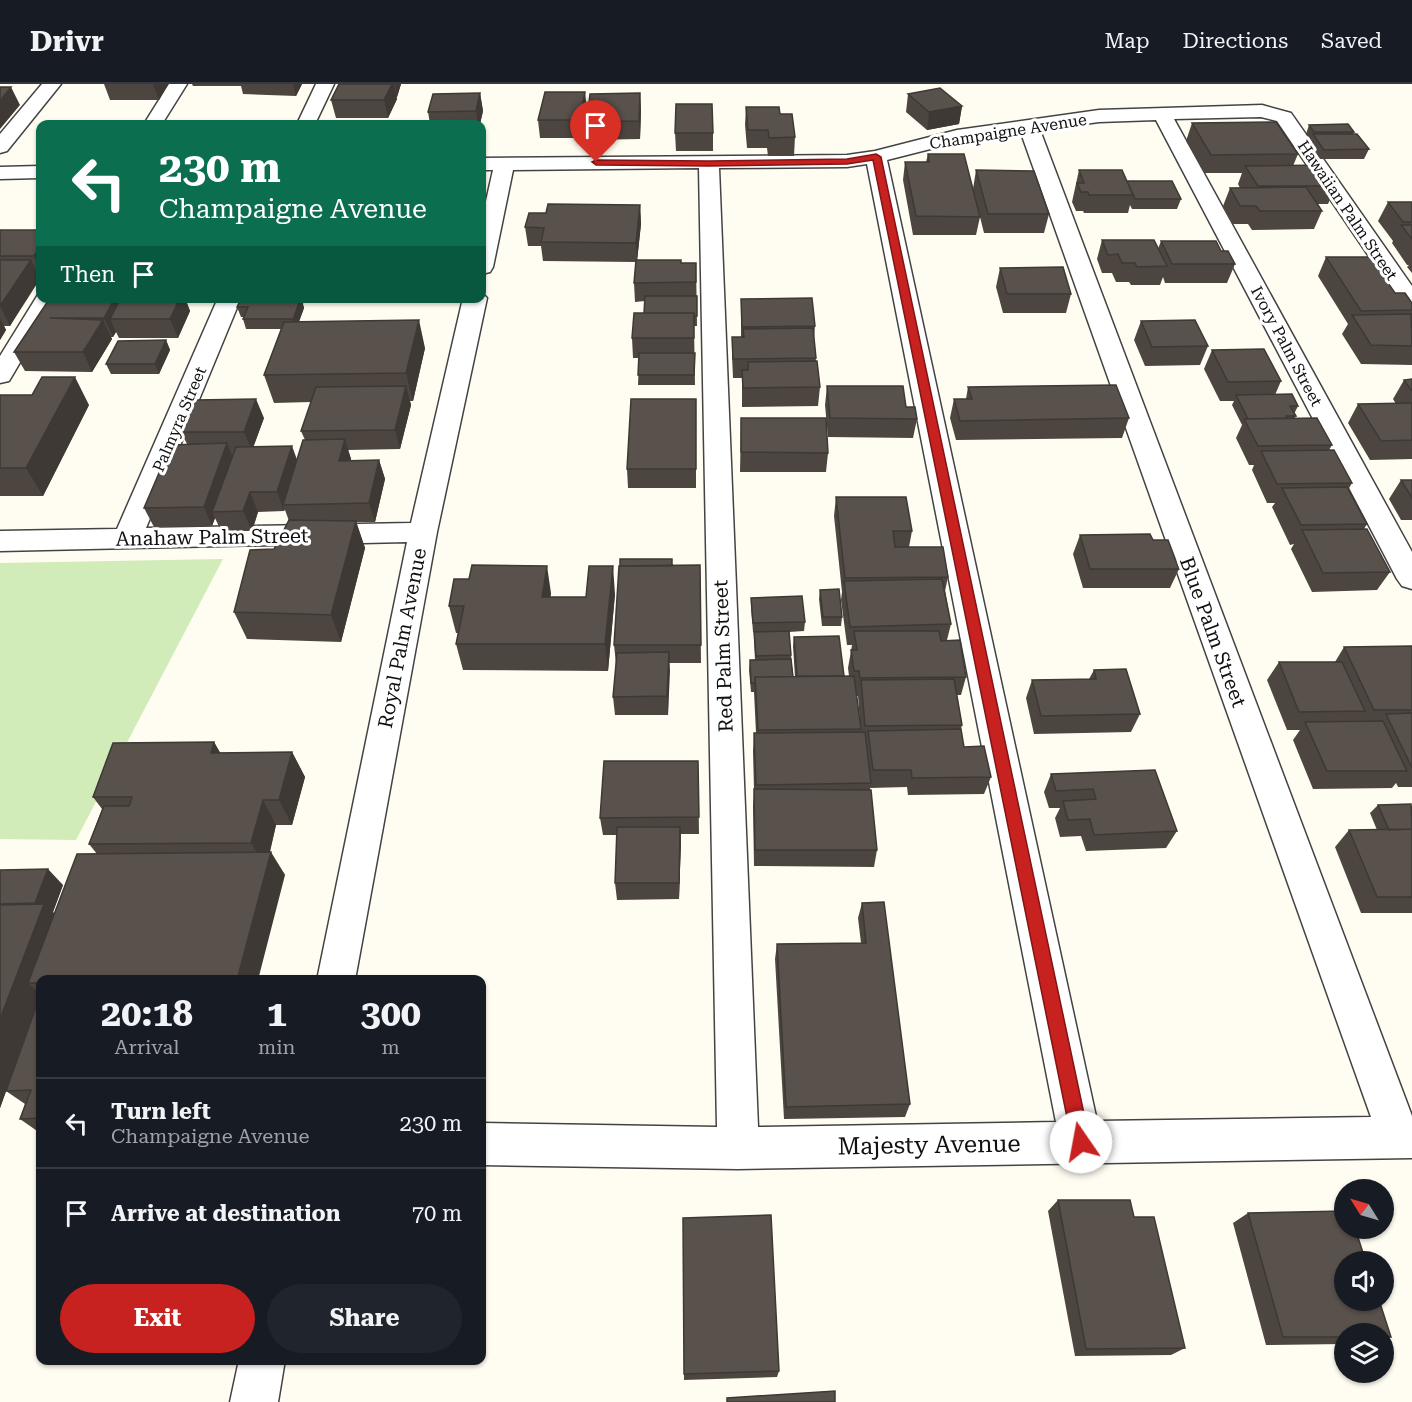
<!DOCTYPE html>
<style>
body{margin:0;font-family:"Roboto Serif",serif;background:#20242c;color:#f1f3f6;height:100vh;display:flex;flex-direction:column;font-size:22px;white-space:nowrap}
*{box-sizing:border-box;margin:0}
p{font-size:20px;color:#9ea1a6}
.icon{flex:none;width:33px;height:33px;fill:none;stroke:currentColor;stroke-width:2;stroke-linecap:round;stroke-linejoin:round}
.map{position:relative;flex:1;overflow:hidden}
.side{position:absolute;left:36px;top:891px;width:450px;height:390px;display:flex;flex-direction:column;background:#171b24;border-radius:12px;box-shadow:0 2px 4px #0004}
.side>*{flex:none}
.top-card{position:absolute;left:36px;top:36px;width:450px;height:183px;border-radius:12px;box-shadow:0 2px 4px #0004;background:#0b6e4f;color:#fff;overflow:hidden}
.needle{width:39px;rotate:307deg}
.controls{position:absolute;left:1334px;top:1095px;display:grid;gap:12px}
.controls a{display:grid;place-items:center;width:60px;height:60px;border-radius:50%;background:#171b24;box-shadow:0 2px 4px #0004;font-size:30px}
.pin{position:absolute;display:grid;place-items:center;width:51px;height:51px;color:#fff;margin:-62px -26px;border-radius:50% 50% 50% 0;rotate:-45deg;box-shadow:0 0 6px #0007}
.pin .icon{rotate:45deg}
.me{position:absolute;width:66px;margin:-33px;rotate:348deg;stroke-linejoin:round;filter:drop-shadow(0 0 4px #0008)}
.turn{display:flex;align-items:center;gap:21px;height:126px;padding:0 24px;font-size:27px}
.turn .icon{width:78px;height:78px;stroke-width:2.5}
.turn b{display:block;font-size:42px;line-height:51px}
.then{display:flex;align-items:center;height:57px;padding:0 24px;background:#0003;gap:12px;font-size:22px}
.eta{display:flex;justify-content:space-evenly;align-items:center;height:102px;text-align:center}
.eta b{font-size:36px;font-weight:700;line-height:42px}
.button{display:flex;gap:12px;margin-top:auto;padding:12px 24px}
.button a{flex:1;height:69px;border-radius:36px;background:#c72120;color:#fff;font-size:24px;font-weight:700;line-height:69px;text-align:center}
.button a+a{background:#20242c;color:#f1f3f6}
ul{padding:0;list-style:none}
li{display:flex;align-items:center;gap:18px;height:90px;padding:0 24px;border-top:2px solid #363941}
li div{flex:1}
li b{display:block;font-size:22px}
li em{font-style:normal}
header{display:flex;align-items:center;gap:36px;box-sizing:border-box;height:84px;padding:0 30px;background:#171b24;border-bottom:2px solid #363941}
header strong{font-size:28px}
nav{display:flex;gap:33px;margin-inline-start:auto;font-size:21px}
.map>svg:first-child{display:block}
.green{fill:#d1ecb9}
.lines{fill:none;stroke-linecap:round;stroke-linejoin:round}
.minor-casing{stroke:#434343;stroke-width:3}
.minor{fill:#fff;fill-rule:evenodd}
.wall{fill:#4d4640;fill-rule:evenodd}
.shaded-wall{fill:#3e3934}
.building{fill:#59514b;stroke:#3e3934;stroke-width:1.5}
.route{fill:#c72120;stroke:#811515;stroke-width:1.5}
.labels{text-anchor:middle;stroke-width:6;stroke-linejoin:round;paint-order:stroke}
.far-street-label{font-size:16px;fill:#101010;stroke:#fff}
.street-label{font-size:20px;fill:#101010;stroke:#fff}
.near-street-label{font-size:24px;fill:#101010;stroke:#fff}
</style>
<header>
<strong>Drivr</strong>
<nav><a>Map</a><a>Directions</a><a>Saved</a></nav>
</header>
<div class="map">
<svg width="1412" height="1318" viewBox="0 0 1412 1318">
<rect width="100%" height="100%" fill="#fffdf2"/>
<path class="green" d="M223,475L76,756L0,755V479Z"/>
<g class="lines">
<defs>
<path id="minor" d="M42,0H61L7,67L0,69V50Z
M169,0H187L162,40H144Z
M316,0H334L315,40H297Z
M1262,21L1291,29L1412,202V226L1404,224L1277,37L1261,33L1174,35L1412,468V505L1402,502L1397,495L1156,36L1099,38L1040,46L1412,1032V1074L738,1085L482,1081V1039L717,1043L699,84L513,86L493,183L490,188L482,190V135L493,86H482V74L847,71L875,67L957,46L1099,26ZM1021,49L1371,1033L1097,1037L887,76L958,58ZM867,80L1056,1038L758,1043L719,84L847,83Z
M40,82V94L0,95V83Z
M39,209L40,214H58L12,292L9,297L0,299V272Z
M482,209L487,214L437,448L355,896H317L407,458L0,467V447L117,445L218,214H241L146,444L411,439L463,214H482Z
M239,1276H285L278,1318H230Z"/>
</defs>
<use href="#minor" class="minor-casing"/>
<use href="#minor" class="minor"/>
</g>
<path class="wall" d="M104,0H168L159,16H110Z
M192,0H302L296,12L243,10L241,2H193Z
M338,0H401L397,13H396L397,15L388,34H336L331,16L339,2Z
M480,9L483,27L480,40H430L428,28Z
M640,9L641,27L640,55L589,56L587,38Z
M908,10L962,22L959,40L927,46L906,28Z
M746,23L780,30L795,53L794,72H768L767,64H747L745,41Z
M587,26L582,54H540L538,36Z
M1192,39L1298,70L1293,82L1336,102L1328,120H1318L1322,127L1314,145L1252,146L1248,140H1233L1223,122L1230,104H1240L1238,100L1242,89H1205L1186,57Z
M1309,41L1354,48L1353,50L1369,65L1364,75H1320L1309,60L1310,57L1306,50Z
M675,49H713V67H676Z
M928,70L980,133L976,151H913L903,96L905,78H926Z
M976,86L1049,130L1044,149H984L973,105Z
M1079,86L1127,97L1181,115L1177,125H1132L1130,121L1128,129H1084L1083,127H1076L1072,118Z
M1388,118H1412V189L1407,183L1409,181H1407L1392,159L1393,157L1378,137Z
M640,121L641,140L637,176L681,179H696L697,242H694L695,301H638L639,274H633L632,254L644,229L645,217L635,218L634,199L636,178L543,177L541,162H528L525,143L546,129Z
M0,146H40V191H39L10,242H4L6,246L0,256Z
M1102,156L1158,165L1161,157L1221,167L1235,180L1227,199H1165L1163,193L1160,201H1131L1129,198H1116L1112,189H1102L1097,175Z
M1326,173L1395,209L1412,219V281L1361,280L1342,250L1348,240L1318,192Z
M1000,184L1071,210L1066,229H1003L996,203Z
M50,214L120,216L121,214H185L190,227L178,254H119L116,248L113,253H111L112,255L92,288L25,287L14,268Z
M305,214L303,220L304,224L299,238L425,264L413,317H410L411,321L400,365L348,366L351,375V377L379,376L385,395L375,438H356L365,464L341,558L247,555L234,528L274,465L289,437L285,426L284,427L258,428L252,447H221L215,434L212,442L154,443L144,424L187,360L181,348L264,334L253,363L297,376L305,356L301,347L311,318L274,319L264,291L281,245H246L243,235L244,233H241L237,223L241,215Z
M741,215L815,242L814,255L816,277L820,303L818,322L742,323V294H733L732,272V253H741Z
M1141,237L1208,262L1200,281L1145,282L1134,256Z
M166,256L170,266L159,290H111L106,280Z
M1212,266L1281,297L1275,311L1298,322L1294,330L1296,332L1295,334L1332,361L1329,366L1352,399L1348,406L1367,440L1364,445L1390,488L1377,506L1312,508L1291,465L1294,460L1290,461L1272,423L1275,419H1267L1252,386L1254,381H1249L1236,354L1242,341L1232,321L1234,317H1220L1204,285Z
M1412,295V375L1370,376L1348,339L1358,320H1396L1393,315L1404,296Z
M827,302L917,335L913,354L828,353L825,321Z
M968,303L1129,334L1122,354L956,356L950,334L954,315H966Z
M0,311L89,321L43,412H0Z
M696,315V404H628L627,385Z
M741,334L828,369L826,388H740Z
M1401,396H1412V436H1401L1389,415Z
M836,413L912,447L909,463L948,493L945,507L951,540L947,556L966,593L961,611H957L962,641L961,645L964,663L991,693L984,710L908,711L907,703L870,704L877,766L874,783L754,782L753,722L754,706L753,667L754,649H756L754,608H751L749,586L750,576H755L754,557V548H753L751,523V514L805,538L804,547L789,548L793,593H795L793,562L794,553L844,592H849L848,584L852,561H847L841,516L842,508L834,432ZM857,612H858L860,640Z
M1080,451L1153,456L1179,485L1170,504H1083L1073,470Z
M700,481L701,579H669L668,631H615L613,613L616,580L614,561L672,482Z
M820,506L842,533L841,542H822L819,515Z
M551,509L550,513H586L615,510L608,587L463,586L456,560L458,549H456L449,522Z
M1412,562V703H1398L1396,699L1392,704L1313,705L1293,656L1300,646H1287L1267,596L1279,578H1335L1344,563Z
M1094,586L1140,630L1131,648L1034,650L1026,614L1032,596L1089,595Z
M214,658L220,669L292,668L305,693L292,741H276L270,768L285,791L40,896V1049L20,1035L25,1020L6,1007L0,1024V786L63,801L53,828L54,830L97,770L89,760L102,725L93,713Z
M698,677L699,750H681L679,815L617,816L615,799L617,751H603L600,734Z
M1155,686L1177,747L1166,764L1086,767L1081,752L1060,753L1055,734L1060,724H1049L1044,708L1051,690Z
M1378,721L1412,722V829H1361L1335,763L1349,746H1377L1370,729Z
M862,819L910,1020L905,1033L784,1035L775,875L777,860L861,859L858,834Z
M1058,1116L1185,1264L1171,1271L1075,1272L1048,1127Z
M1248,1129L1391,1253L1383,1256V1250H1344V1260L1266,1261L1233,1139Z
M779,1287L777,1293L684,1296V1290Z"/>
<path class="shaded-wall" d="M153,0H168L159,16Z
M293,0H302L296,12Z
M392,0H394L397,15L388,34L384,16Z
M395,0H401L397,13Z
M11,3L20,21L0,45V17Z
M585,8L587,26L582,54L580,36Z
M480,9L483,27L480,40H478L476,27Z
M640,9L641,27L640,55L639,37Z
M962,22L959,40L927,46L929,28Z
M640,121L641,140L637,178L636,159Z
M40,162V185L34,172Z
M31,176L40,195L10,242L0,222Z
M115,214H120L126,229L110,235L116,248L113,253L104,234Z
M180,214H185L190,227L178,254L170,235Z
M301,214L304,224L296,245L293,235Z
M0,234L6,246L0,256Z
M103,236L112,255L92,288L83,268Z
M419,236L425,264L413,317L406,289Z
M166,256L170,266L159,290L155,280Z
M75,293L89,321L43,412L26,384Z
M406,302L411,321L400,365L395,346Z
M256,315L264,334L252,367L244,348Z
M345,355L351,375L345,396L339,377Z
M227,359L235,379L212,428L215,434L212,442L204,423Z
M292,362L299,381L283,421L284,427L277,408Z
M379,376L385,395L375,438L369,419Z
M250,408L258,428L252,447L243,427Z
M356,437L365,464L341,558L331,531Z
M547,482L551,509L547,540L542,513Z
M613,482L615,510L608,587L605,560Z
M669,568L670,587L668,631L667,612Z
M214,658L229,684L211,669Z
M292,668L305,693L292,741L279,716Z
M263,716L276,741L266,783L251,759Z
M680,743L681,759L679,815V799Z
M271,768L285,791L258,896H237Z
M48,785L63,801L53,828L67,843L28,899L40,910V914L0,1024V935L35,819Z"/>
<path class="building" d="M339,0H392L384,16H331Z
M0,3H11L0,17Z
M940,4L962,22L929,28L908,10Z
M545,8H585L580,36H538Z
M480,9L476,27L428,28L433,10Z
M640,9L639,37L587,38L590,10Z
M676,20H712L713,49H675Z
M746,23H779L780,30H792L795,53L769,54L768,46H748Z
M1276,38L1298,70L1211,71L1192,39Z
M1348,40L1354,48H1314L1309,41Z
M1313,50H1357L1369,65L1324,66Z
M928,70H964L980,133L916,132L905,78H929Z
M1322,81L1336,102H1258L1245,82Z
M976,86L1034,87L1049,130H988Z
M1079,86H1122L1133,111H1089L1088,108H1081L1077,99H1084Z
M1127,97H1172L1181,115H1135Z
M1306,103L1322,127H1260L1256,122H1240L1230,104Z
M1388,118H1412V138H1403Z
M548,120L640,121L636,159L541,158L544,144L525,143L529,129H546Z
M1401,141H1412V155Z
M0,146H40V162L34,172H0Z
M1102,156H1154L1167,182L1137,183L1135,179H1122L1118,170L1108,171Z
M1161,157H1216L1221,167H1228L1235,180H1172Z
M1326,173H1370L1395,209H1405L1412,219V226L1361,227Z
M0,176H31L0,222Z
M636,176H681V179H696V198L634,199Z
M1063,183L1071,210H1007L1000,184Z
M645,212H697V232H694V229H644Z
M50,214H115L104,234H50L103,236L83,268H14Z
M121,214H180L170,235H110Z
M301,214L293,235H243L248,223H237L241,215Z
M812,214L815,242L742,243L741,215Z
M634,229H694V254H632Z
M1411,230L1412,262L1371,261L1352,231Z
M419,236L406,289L264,291L284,238Z
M1195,236L1208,262L1152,263L1141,237Z
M813,244L816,274L733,275L732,253H744L743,245Z
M166,256L155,280H106L118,257Z
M1264,265L1281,297L1228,298L1212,266Z
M639,269H695L694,291H638Z
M817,277L820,303L743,304L742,286H748V278Z
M42,293H75L26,384H0V311H32Z
M1412,295V307L1404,296Z
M1116,301L1129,334L960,337L954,315H972L968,303Z
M406,302L395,346L301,347L316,303Z
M827,302H903L906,323H915L917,335L830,334Z
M1292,310L1298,322H1290L1296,332H1286L1287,334L1248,335L1236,311Z
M256,315L244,348H181L195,316Z
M631,315H696V385H627Z
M1412,319V356L1381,357L1358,320Z
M741,334H826L828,369L741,368Z
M1317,334L1332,361L1258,362L1244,335Z
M345,355L339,377L379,376L369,419L283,421L303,356Z
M227,359L204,423L144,424L171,361Z
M292,362L277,408H250L243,427L212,428L236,363Z
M1334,366L1352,399L1277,400L1261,367Z
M1401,396H1412V414Z
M1347,403L1367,440L1301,441L1282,404Z
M836,413H906L912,447H893L895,463H943L948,493L845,494Z
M289,436L356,437L331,531L234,528L250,466L274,465Z
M1367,445L1390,488L1323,489L1302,446Z
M1150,450L1153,456H1168L1179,485H1090L1080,451Z
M620,475H672V482H620Z
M472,481L547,482L542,513H586L589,482H613L605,560H456L464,522H449L454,495H469Z
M700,481L701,561H614L619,482Z
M942,495L951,540L850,543L844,497Z
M839,505L842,533H823L820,506Z
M802,512L805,538L753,539L751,514Z
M789,547L791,571L756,572L754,548Z
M854,547H939L941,557L960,556L966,593L860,594L859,587H854L851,566H857Z
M839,552L844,592H797L794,553Z
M1412,562V626H1374L1344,563Z
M669,568L667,612L613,613L617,569Z
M791,575L793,593H755V599H751L750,576Z
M1279,578H1342L1365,627L1299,628Z
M1126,585L1140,630L1041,632L1032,596L1096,595L1094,586Z
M854,592L861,645L758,646L755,593Z
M954,595L962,641L865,642L861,596Z
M1412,629V684L1386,630Z
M1383,637L1407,687H1327L1305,638Z
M961,645L964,663L984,662L991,693L912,694L911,686H873L868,647Z
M865,648L871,699L756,701L754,649Z
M214,658L211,669L292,668L279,716H263L251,759L89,760L104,722H129L132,713H93L113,659Z
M604,677H698L699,733L600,734Z
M1155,686L1177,747L1094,751L1090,735L1068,736L1063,717L1096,715L1093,705L1056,707L1051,690Z
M754,705L871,706L877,766H755Z
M1411,720L1412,745L1389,746L1378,721Z
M617,743H680L679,799H615Z
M1412,745V813H1377L1349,746Z
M271,768L237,896H40V899H28L77,770Z
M48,785L35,819L0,820V786Z
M884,818L910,1020L786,1023L777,860L866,859L862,819Z
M44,820L0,935V821Z
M40,912V1034L20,1035L31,1006L6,1007Z
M1058,1116H1130L1134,1133H1154L1185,1264L1086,1265Z
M1344,1127V1144H1355L1366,1178H1344V1216H1379L1391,1253H1383V1250H1344V1253H1283L1248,1129Z
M771,1131L779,1287L684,1290L683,1134Z
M835,1307V1318H727V1314Z"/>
<path class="route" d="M876,70L881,73L1090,1058L1087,1064L1081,1066L1075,1064L1072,1058L873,76L847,80L709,82L596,81L592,78L596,76L709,77L847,75Z"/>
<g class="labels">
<g class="far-street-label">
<text transform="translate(1008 47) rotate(-9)" y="6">Champaigne Avenue</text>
<text transform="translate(1348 126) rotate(56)" y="6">Hawaiian Palm Street</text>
<text transform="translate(1287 262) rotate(62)" y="6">Ivory Palm Street</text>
<text transform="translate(179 335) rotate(-67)" y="6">Palmyra Street</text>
</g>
<g class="street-label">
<text transform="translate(212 453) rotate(-1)" y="7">Anahaw Palm Street</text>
<text transform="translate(1213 548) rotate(70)" y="7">Blue Palm Street</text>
<text transform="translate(402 554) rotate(-79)" y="7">Royal Palm Avenue</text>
<text transform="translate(723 572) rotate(-92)" y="7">Red Palm Street</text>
</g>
<g class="near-street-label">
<text transform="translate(929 1061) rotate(-1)" y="8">Majesty Avenue</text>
</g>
</g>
</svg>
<div class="controls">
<a><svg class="needle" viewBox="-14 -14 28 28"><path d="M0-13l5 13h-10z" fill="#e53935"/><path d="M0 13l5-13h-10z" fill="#9ea1a6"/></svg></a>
<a><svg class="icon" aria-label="sound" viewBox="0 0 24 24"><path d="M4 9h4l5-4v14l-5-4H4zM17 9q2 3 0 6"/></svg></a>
<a><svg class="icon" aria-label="layers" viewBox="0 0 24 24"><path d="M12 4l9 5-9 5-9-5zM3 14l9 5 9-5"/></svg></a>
</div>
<div class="pin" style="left:596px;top:78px;background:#d93025"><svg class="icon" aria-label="arrive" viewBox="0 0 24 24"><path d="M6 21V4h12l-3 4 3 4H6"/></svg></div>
<svg class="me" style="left:1081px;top:1058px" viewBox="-20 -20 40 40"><circle r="19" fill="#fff"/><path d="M0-13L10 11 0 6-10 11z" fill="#c72120"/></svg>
<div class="top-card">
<div class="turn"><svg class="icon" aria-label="left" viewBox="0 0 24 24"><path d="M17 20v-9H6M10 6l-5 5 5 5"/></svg><div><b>230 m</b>Champaigne Avenue</div></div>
<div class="then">Then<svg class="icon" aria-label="arrive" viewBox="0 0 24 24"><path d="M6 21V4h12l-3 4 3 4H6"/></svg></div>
</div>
<section class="side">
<div class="eta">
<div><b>20:18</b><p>Arrival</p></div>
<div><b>1</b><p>min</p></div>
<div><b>300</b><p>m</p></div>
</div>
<ul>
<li><svg class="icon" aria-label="left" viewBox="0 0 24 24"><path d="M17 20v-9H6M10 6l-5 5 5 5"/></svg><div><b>Turn left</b><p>Champaigne Avenue</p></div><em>230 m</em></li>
<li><svg class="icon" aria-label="arrive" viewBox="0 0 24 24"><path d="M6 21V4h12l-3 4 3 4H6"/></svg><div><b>Arrive at destination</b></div><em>70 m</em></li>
</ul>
<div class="button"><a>Exit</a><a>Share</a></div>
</section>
</div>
